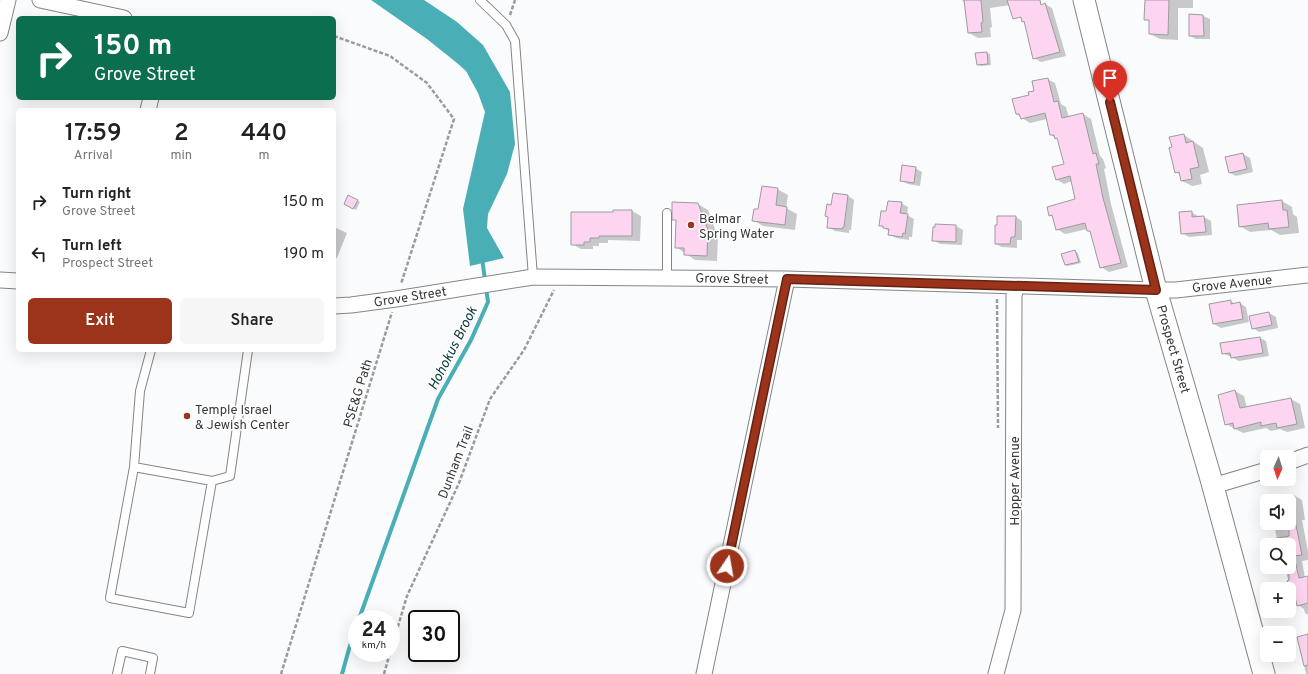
<!DOCTYPE html>
<meta charset="utf-8">
<style>
body{margin:0;font-family:Overpass,sans-serif;background:#f6f6f6;color:#222;height:100vh;display:flex;flex-direction:column;font-size:15px;white-space:nowrap}
*{box-sizing:border-box;margin:0}
p{font-size:13px;color:#767676}
.icon{flex:none;width:22px;height:22px;fill:none;stroke:currentColor;stroke-width:2;stroke-linecap:round;stroke-linejoin:round}
.map{position:relative;flex:1;overflow:hidden}
.panel{position:absolute;left:16px;top:108px;width:320px;height:244px;display:flex;flex-direction:column;background:#fff;border-radius:6px;box-shadow:0 4px 16px #0002}
.panel>*{flex:none}
.top-card{position:absolute;left:16px;top:16px;width:320px;height:84px;border-radius:6px;box-shadow:0 4px 16px #0002;background:#0b6e4f;color:#fff;overflow:hidden}
.needle{width:26px;rotate:183deg}
.tools{position:absolute;left:1260px;top:450px;display:grid;gap:8px}
.tools a{display:grid;place-items:center;width:36px;height:36px;border-radius:6px;background:#fff;box-shadow:0 4px 16px #0002;font-size:20px}
.speed{position:absolute;left:348px;top:610px;display:flex;gap:8px;font-size:20px;font-weight:700;text-align:center}
.speed>*{display:grid;place-content:center;width:52px;height:52px;border-radius:50%;background:#fff;box-shadow:0 4px 16px #0002;line-height:1}
.speed small{font-size:10px;font-weight:400}
.speed .limit{border:2px solid #111;border-radius:6px;background:#fff;color:#111}
.pin{position:absolute;display:grid;place-items:center;width:34px;height:34px;color:#fff;margin:-41px -17px;border-radius:50% 50% 50% 0;rotate:-45deg;box-shadow:0 0 4px #0007}
.pin .icon{rotate:45deg}
.me{position:absolute;width:44px;margin:-22px;rotate:12deg;stroke-linejoin:round;filter:drop-shadow(0 0 3px #0008)}
.turn{display:flex;align-items:center;gap:14px;height:84px;padding:0 12px;font-size:18px}
.turn .icon{width:52px;height:52px;stroke-width:2.5}
.turn b{display:block;font-size:28px;line-height:34px}
.eta{display:flex;justify-content:space-evenly;align-items:center;height:68px;text-align:center}
.eta b{font-size:24px;font-weight:600;line-height:28px}
.button{display:flex;gap:8px;margin-top:auto;padding:8px 12px}
.button a{flex:1;height:46px;border-radius:6px;background:#9c341b;color:#fff;font-size:16px;font-weight:600;line-height:46px;text-align:center}
.button a+a{background:#f6f6f6;color:#222}
ul{padding:0;list-style:none}
li{display:flex;align-items:center;gap:12px;height:52px;padding:0 12px}
li div{flex:1}
li b{display:block;font-size:15px}
li em{font-style:normal}
.map>svg:first-child{display:block}
.water{fill:#4aaeb6}
.shadow{fill:#0003}
.lines{fill:none;stroke-linecap:round;stroke-linejoin:round}
.stream{stroke:#4aaeb6;stroke-width:4}
.building{fill:#fdd5f0;stroke:#9d9b9d}
.service-casing{stroke:#848586;stroke-width:10}
.minor-casing{stroke:#848586;stroke-width:17}
.secondary-casing{stroke:#848586;stroke-width:23}
.path{stroke:#9a9b9c;stroke-width:2.5;stroke-dasharray:4 2;stroke-linecap:butt}
.service{stroke:#fff;stroke-width:8}
.minor{stroke:#fff;stroke-width:15}
.secondary{stroke:#fff;stroke-width:21}
.route-casing{stroke:#652212;stroke-width:10}
.route{stroke:#9c341b;stroke-width:7}
.poi-dot{fill:#9c341b;stroke:#fff;stroke-width:1.5}
.labels{text-anchor:middle;stroke-width:3;stroke-linejoin:round;paint-order:stroke}
.poi-label{font-size:13px;fill:#363738;stroke:#fff;text-anchor:start}
.street-label{font-size:13px;fill:#363738;stroke:#fff}
.water-label{font-size:14px;font-style:italic;fill:#08393c;stroke:#fff}
</style>
<div class="map">
<svg width="1308" height="674" viewBox="0 0 1308 674">
<rect width="100%" height="100%" fill="#fafbfd"/>
<path class="water" d="M371,0H424L457,22L483,45L510,92L515,144L507,174L488,214L487,228L504,258L470,266L463,209L485,112L478,93L466,71L457,63L427,39Z"/>
<path class="shadow" d="M962,0H1017V4L990,8L992,27L990,28L991,37L978,38L969,33L965,3Z
M1146,0H1193V8H1178V40L1160,39L1150,34V22L1145,19Z
M1045,4L1052,8L1066,56L1041,62L1034,58L1025,23L1023,21Z
M1190,15L1203,16L1210,19V39H1196L1190,36Z
M987,53L990,54L991,65L981,66L978,65Z
M1047,79L1055,83L1061,104L1066,107L1069,118L1083,114L1091,119L1100,156L1103,159L1106,168L1104,169L1111,204L1128,267L1109,272L1101,267L1092,233L1088,231V229L1065,234L1057,229L1054,218L1050,215L1077,200L1072,181L1064,184L1056,179L1065,165L1059,140L1051,135L1047,119L1030,123L1016,114L1030,95Z
M1184,135L1203,148L1209,172L1200,175L1202,184L1192,186L1182,181L1181,175L1176,172L1173,148Z
M1243,154L1250,158L1253,172L1236,176L1230,173Z
M915,168L922,172L920,186L908,184L901,180Z
M777,189L788,195L786,208L797,214L795,230L763,226L753,220L759,210Z
M349,196L360,202L356,210L345,204Z
M848,196L854,200L851,230H849V233L835,231L828,227L832,206Z
M1282,201L1292,207L1293,214L1297,217L1299,233L1280,235L1271,230L1250,232L1240,226Z
M901,203L908,207L907,215L914,219L912,237H909V240L896,238L889,234V231L880,225L887,212Z
M698,204L708,210L718,237L717,261L695,260L676,247L677,221L673,219Z
M632,211L641,216L640,241L608,240V243H599V246H593V249H581L572,244Z
M1191,212L1198,216V218L1204,217L1211,221L1212,235L1189,237L1182,233Z
M1016,217L1022,221V240H1017V248L1002,247L996,244Z
M936,225L956,226L963,230L962,245L940,244L933,240Z
M334,227L347,233L337,258L334,257Z
M1075,251L1078,253L1081,263L1068,266L1065,265Z
M1230,301L1236,304L1240,303L1246,307L1249,322L1221,328L1214,324L1210,305Z
M1269,313L1276,317L1278,328L1259,332L1253,328Z
M1260,338L1266,341L1269,356L1239,361L1223,353Z
M1235,391L1244,396L1247,408L1291,399L1300,404L1305,428L1287,432L1280,429L1271,431L1266,428L1243,433L1235,429L1226,424Z
M1294,495L1302,500L1305,520H1302L1308,551V560L1302,561L1305,578L1308,577V615L1305,613L1304,609L1298,605L1296,599L1292,597L1285,567H1289V545H1278L1274,523H1289V501H1267V499Z
M1308,635V674H1306L1298,638Z"/>
<g class="lines">
<path class="stream" d="M359,619L438,399L471,340L488,302L482,258
M342,674L349,649L357,626"/>
</g>
<path class="building" d="M964,0H981L983,22L981,23L982,32L968,33Z
M1007,0H1040L1041,5L1045,3L1060,52L1033,59L1024,21L1022,22L1021,17L1013,19Z
M1145,0H1169L1168,35L1149,34V20H1144Z
M1189,14L1203,15L1204,36H1189Z
M987,52L988,64L977,65L975,53Z
M1048,78L1054,102L1058,101L1062,118L1083,113L1093,154L1096,153L1099,164H1096L1103,198L1121,263L1100,268L1090,231H1087L1085,223L1056,230L1052,215L1049,216L1047,207L1075,199L1070,176L1056,180L1052,167L1064,164L1057,138L1055,139L1054,135H1050L1045,113L1021,119L1019,114H1016L1012,99L1029,95L1028,92L1034,91L1032,81Z
M1184,134L1186,143L1193,141L1199,167L1190,169L1192,179L1181,181L1179,172L1175,173L1169,148L1172,147L1169,137Z
M1243,153L1247,169L1229,173L1225,157Z
M902,165L916,167L914,183L900,181Z
M762,186L778,188L776,205L787,207L785,225L752,221L754,209H758Z
M833,193L848,195L844,227H843L842,229L827,228L828,217L825,216L827,204L831,205Z
M348,195L358,200L353,209L344,204Z
M1282,200L1283,210H1287L1289,227L1269,229L1268,223L1239,227L1237,205Z
M888,201L902,202L900,213L908,214L905,234L903,233L902,237L888,235L889,229L883,228V226H879L881,211H886Z
M672,202L698,203L708,230L707,256L684,255V248H675L676,220H672Z
M613,210H632V236H599V238H590V242H584V245H571V212H613Z
M1192,211V217L1204,216L1206,232L1181,234L1179,212Z
M997,216H1016L1015,237H1011L1010,244H995V225H997Z
M935,224L956,225V242L932,241L933,227H935Z
M1075,250L1079,262L1065,265L1061,254Z
M1231,300V304L1240,302L1243,319L1213,324L1209,304Z
M1269,312L1272,325L1252,329L1249,316Z
M1260,337L1263,353L1231,358L1230,353L1222,354L1220,343Z
M1235,390L1240,408L1291,398L1297,424L1277,428L1276,423L1261,426V422L1234,429L1233,423L1225,425L1218,395Z
M1289,515H1294L1302,555L1294,556L1299,578L1308,576V603L1297,606L1295,597H1291L1287,581L1289,580V545H1268L1267,540L1289,536Z
M1308,634V665L1304,666L1297,637Z"/>
<g class="lines">
<defs>
<path id="service" d="M480,0L506,25L515,41L533,277
M667,213V277
M151,350L140,391L134,467L110,598L189,613L212,481
M134,467L212,481L230,476L248,350
M117,674L122,651L153,658L150,674"/>
<path id="minor" d="M40,0L124,18
M0,33L8,0
M148,110L151,98
M0,280L18,281
M334,306L351,305L396,299L533,277L787,279L1156,290H1176L1308,275
M1289,462L1308,455
M1213,486L1267,470
M704,674L787,279
M996,674L1013,610L1014,296L1016,286"/>
<path id="secondary" d="M1084,0L1156,290L1211,479L1264,674"/>
</defs>
<use href="#service" class="service-casing"/>
<use href="#minor" class="minor-casing"/>
<use href="#secondary" class="secondary-casing"/>
<path class="path" d="M510,15L515,0
M334,36L390,56L427,83L454,119L401,284
M997,299L998,428
M391,650L407,596L459,483L490,399L524,350L554,290
M281,674L392,312
M384,674L390,653"/>
<use href="#service" class="service"/>
<use href="#minor" class="minor"/>
<use href="#secondary" class="secondary"/>
</g>
<g class="lines">
<defs>
<path id="route" d="M727,566L787,279L1156,290L1110,102"/>
</defs>
<use href="#route" class="route-casing"/>
<use href="#route" class="route"/>
</g>
<g class="poi-dot">
<circle cx="691" cy="225" r="4"/>
<circle cx="187" cy="416" r="4"/>
</g>
<g class="labels">
<g class="poi-label">
<text x="699" y="223">Belmar<tspan x="699" dy="15">Spring Water</tspan></text>
<text x="195" y="414">Temple Israel<tspan x="195" dy="15">&amp; Jewish Center</tspan></text>
</g>
<g class="street-label">
<text transform="translate(732 278) rotate(1)" y="5">Grove Street</text>
<text transform="translate(1232 283) rotate(-6)" y="5">Grove Avenue</text>
<text transform="translate(410 296) rotate(-9)" y="5">Grove Street</text>
<text transform="translate(1174 349) rotate(74)" y="5">Prospect Street</text>
<text transform="translate(357 393) rotate(-73)" y="5">PSE&amp;G Path</text>
<text transform="translate(455 462) rotate(-69)" y="5">Dunham Trail</text>
<text transform="translate(1014 481) rotate(-90)" y="5">Hopper Avenue</text>
</g>
<g class="water-label">
<text transform="translate(452 348) rotate(-63)" y="5">Hohokus Brook</text>
</g>
</g>
</svg>
<div class="tools">
<a><svg class="needle" viewBox="-14 -14 28 28"><path d="M0-13l5 13h-10z" fill="#e53935"/><path d="M0 13l5-13h-10z" fill="#767676"/></svg></a>
<a><svg class="icon" aria-label="sound" viewBox="0 0 24 24"><path d="M4 9h4l5-4v14l-5-4H4zM17 9q2 3 0 6"/></svg></a>
<a><svg class="icon" aria-label="search" viewBox="0 0 24 24"><circle cx="10" cy="10" r="6"/><path d="M15 15l6 6"/></svg></a>
<a>+</a>
<a>−</a>
</div>
<div class="speed"><div>24<small>km/h</small></div><div class="limit">30</div></div>
<div class="pin" style="left:1110px;top:102px;background:#d93025"><svg class="icon" aria-label="arrive" viewBox="0 0 24 24"><path d="M6 21V4h12l-3 4 3 4H6"/></svg></div>
<svg class="me" style="left:727px;top:566px" viewBox="-20 -20 40 40"><circle r="17" fill="#9c341b" stroke="#fff" stroke-width="3"/><path d="M0-11L8 9 0 5-8 9z" fill="#fff"/></svg>
<div class="top-card">
<div class="turn"><svg class="icon" aria-label="right" viewBox="0 0 24 24"><path d="M7 20v-9h11M14 6l5 5-5 5"/></svg><div><b>150 m</b>Grove Street</div></div>
</div>
<section class="panel">
<div class="eta">
<div><b>17:59</b><p>Arrival</p></div>
<div><b>2</b><p>min</p></div>
<div><b>440</b><p>m</p></div>
</div>
<ul>
<li><svg class="icon" aria-label="right" viewBox="0 0 24 24"><path d="M7 20v-9h11M14 6l5 5-5 5"/></svg><div><b>Turn right</b><p>Grove Street</p></div><em>150 m</em></li>
<li><svg class="icon" aria-label="left" viewBox="0 0 24 24"><path d="M17 20v-9H6M10 6l-5 5 5 5"/></svg><div><b>Turn left</b><p>Prospect Street</p></div><em>190 m</em></li>
</ul>
<div class="button"><a>Exit</a><a>Share</a></div>
</section>
</div>
